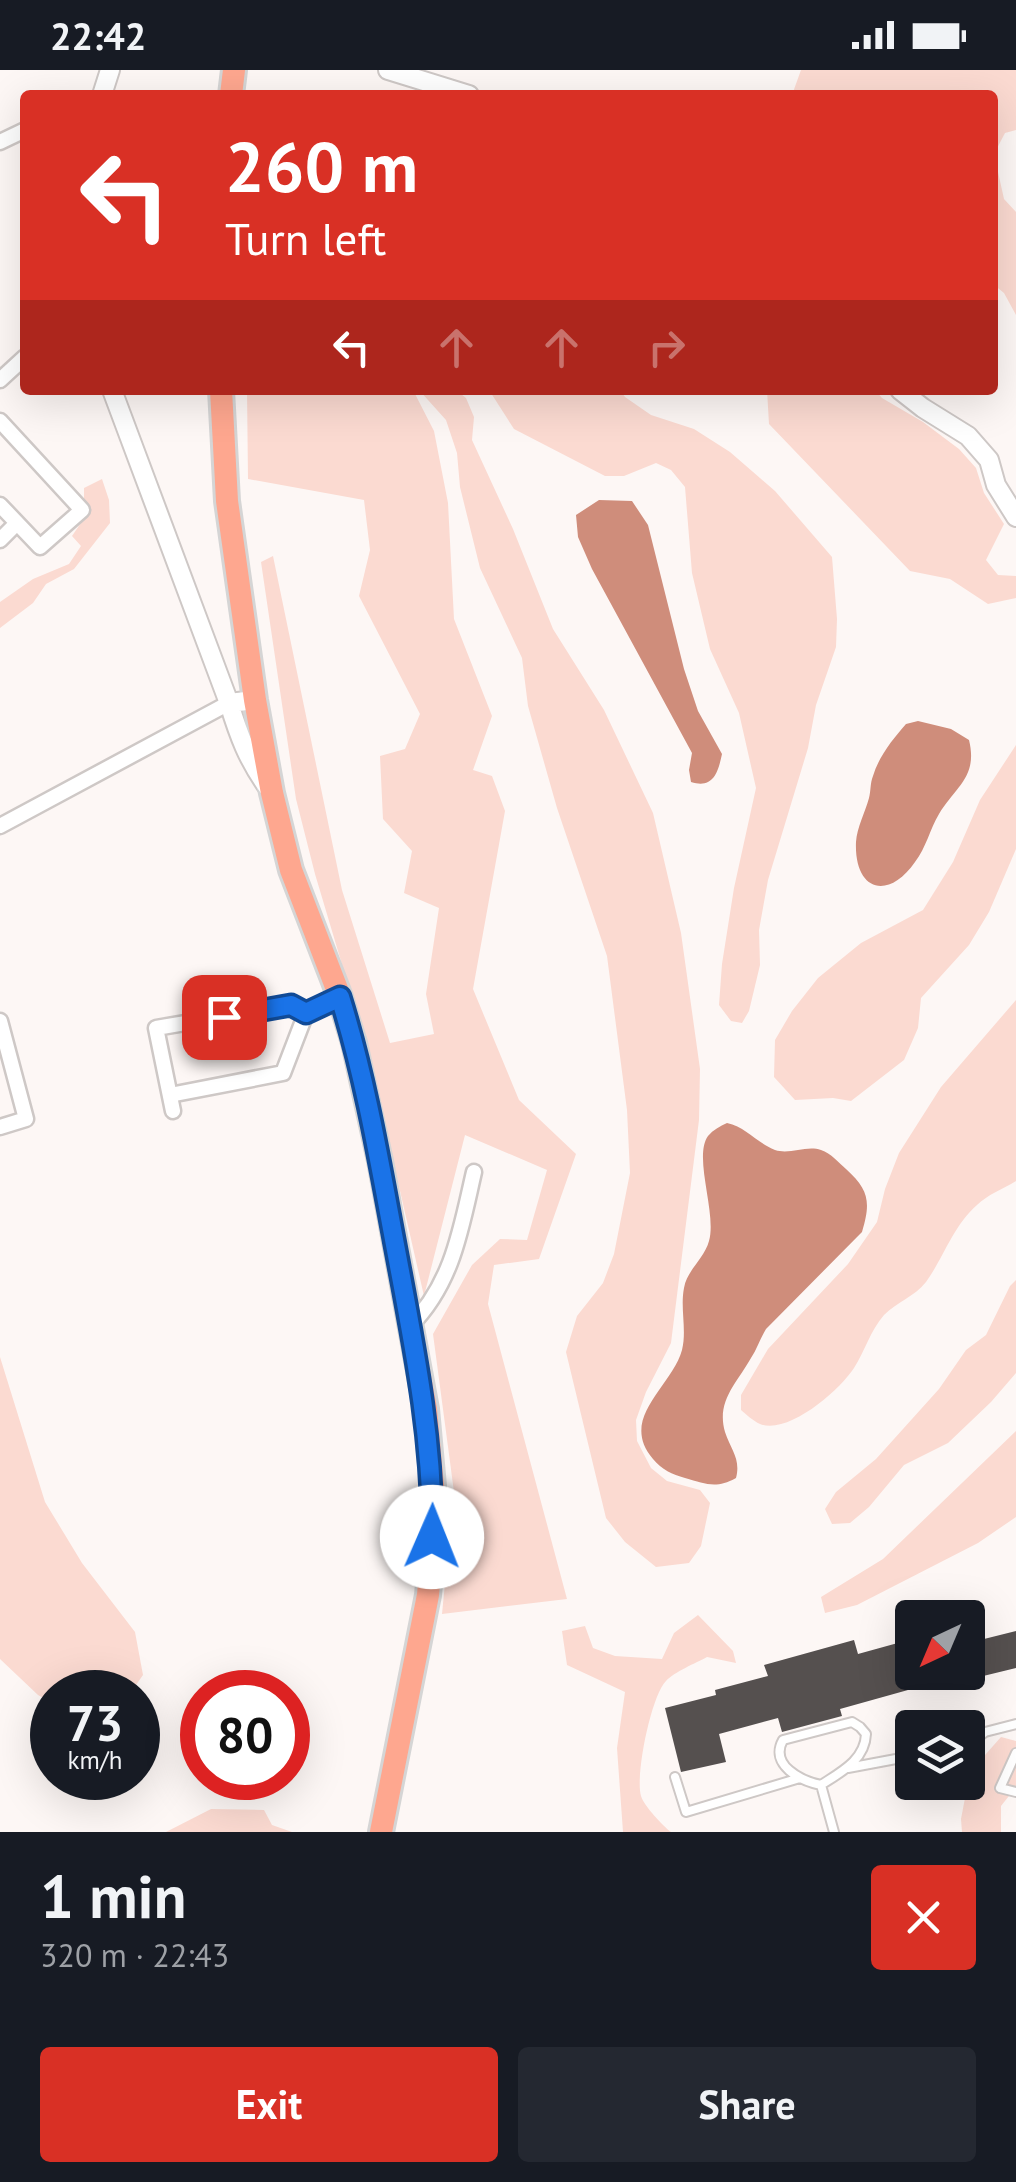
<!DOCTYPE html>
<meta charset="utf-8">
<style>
body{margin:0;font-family:"PT Sans",sans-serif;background:#242831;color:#f1f3f6;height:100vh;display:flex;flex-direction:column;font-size:38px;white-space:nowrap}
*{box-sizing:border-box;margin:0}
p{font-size:32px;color:#9ea1a6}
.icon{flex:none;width:55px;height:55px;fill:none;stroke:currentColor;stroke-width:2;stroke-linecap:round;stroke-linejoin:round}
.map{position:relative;height:1762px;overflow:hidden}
.side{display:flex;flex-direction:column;background:#171b24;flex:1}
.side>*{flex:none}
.banner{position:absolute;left:20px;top:20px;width:978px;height:305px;border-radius:10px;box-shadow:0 10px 40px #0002;background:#d93025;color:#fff;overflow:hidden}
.needle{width:65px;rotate:224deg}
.buttons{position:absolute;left:895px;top:1530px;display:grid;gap:20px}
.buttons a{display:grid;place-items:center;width:90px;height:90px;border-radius:10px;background:#171b24;box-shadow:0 10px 40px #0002;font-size:50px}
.speed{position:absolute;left:30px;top:1600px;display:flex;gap:20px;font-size:50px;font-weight:700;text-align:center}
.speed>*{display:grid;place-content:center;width:130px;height:130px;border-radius:50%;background:#171b24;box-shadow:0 10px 40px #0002;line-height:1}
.speed small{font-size:25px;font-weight:400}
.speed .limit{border:15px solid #d22;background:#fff;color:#111}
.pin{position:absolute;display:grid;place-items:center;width:85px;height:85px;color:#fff;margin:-42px;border-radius:20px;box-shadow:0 5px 15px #0006}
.me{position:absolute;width:110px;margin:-55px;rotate:1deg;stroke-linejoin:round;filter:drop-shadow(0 0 8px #0008)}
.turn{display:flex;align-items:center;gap:35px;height:210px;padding:0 40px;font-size:45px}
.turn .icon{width:130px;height:130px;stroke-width:2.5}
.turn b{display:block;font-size:70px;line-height:85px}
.lanes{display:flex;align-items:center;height:95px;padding:0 40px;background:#0003;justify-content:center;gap:50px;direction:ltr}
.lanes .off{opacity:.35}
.round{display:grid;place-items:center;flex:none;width:105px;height:105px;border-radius:10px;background:#242831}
.summary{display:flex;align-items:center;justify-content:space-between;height:170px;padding:0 40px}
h1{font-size:60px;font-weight:800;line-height:75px}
.action{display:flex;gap:20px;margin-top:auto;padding:20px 40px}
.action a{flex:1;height:115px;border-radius:10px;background:#d93025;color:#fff;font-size:40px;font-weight:800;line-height:115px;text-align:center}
.action a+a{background:#242831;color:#f1f3f6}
.status{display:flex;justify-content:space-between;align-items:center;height:70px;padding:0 50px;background:#171b24;direction:ltr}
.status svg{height:28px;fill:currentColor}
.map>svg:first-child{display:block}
.green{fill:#fbdad1}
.water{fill:#cf8d7b}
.building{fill:#55504f}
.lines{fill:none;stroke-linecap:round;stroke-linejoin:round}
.service-casing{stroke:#cec8c6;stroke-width:12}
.minor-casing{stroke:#cec8c6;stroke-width:19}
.tertiary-casing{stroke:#cec8c6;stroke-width:22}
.trunk-casing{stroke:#d5d5d5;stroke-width:28}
.service{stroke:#fff;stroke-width:8}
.minor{stroke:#fff;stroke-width:14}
.tertiary{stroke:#fff;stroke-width:18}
.trunk{stroke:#fea78f;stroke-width:22}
.route-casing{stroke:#114b97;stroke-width:25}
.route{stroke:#1a73e8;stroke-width:18}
</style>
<div class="status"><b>22:42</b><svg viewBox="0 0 49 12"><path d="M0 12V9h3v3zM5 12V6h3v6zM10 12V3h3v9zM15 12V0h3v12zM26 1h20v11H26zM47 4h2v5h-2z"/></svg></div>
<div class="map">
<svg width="1016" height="1762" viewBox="0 0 1016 1762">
<rect width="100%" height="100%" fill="#fdf7f5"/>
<path class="green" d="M801,0H1016V60L1005,63L994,84L1004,129L1016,142V245L1004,223L993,214L992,25H792Z
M247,320H413L434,361L448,433L454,549L492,646L473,700L492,706L505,741L473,919L519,1030L576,1084L539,1189L494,1195L488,1234L567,1529L442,1544L454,1422L433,1264L472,1195L500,1169L527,1170L547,1100L465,1065L424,1226L369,985L315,804L296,729L261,492L273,486L342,820L390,973L434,964L426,924L439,838L404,823L412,781L383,749L380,686L405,679L420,644L359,526L370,480L364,430L248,409Z
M419,320H456L466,328L474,347L472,370L513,459L553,559L604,640L653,743L681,863L700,999L699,1050L671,1273L646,1322L636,1350L637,1371L651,1398L667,1411L700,1420L710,1433L701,1476L689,1493L656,1497L625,1472L606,1448L566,1282L577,1246L603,1213L614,1184L630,1103L627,1040L607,886L557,738L528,636L522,588L480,498L460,417L457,383L446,350Z
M489,320H620L625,327L651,345L694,359L730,382L775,421L832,487L837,549L836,577L816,635L808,678L768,810L759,860L760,895L749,941L742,953L731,951L719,935L722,894L734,818L756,718L739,643L710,579L692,503L685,417L671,400L656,393L624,406H605L514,359Z
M767,320H875L882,328L923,352L959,379L976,398L984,423L1004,454L986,490L998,505L1016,506V528L988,534L950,509L910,501L769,354Z
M102,409L109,430L110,453L74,499L46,514L33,533L0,558V532L33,509L69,494L81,476L72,466L89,441L84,430V418Z
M1016,675V779L989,842L969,875L921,928L918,958L904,990L851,1031L833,1028L795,1030L774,1007L775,970L792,941L818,908L861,873L923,840L953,792L980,730Z
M1016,930V1111C1003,1119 987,1125 977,1135C953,1156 944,1187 926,1212C914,1227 897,1232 884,1245C870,1261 865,1281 854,1298C839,1321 788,1365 760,1354C753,1351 746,1344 741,1340V1325L768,1279L848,1194L877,1152L885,1119L899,1083L941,1017Z
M1016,1210V1303L991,1332L948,1373L904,1395L869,1437L850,1453L832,1454L825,1439L836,1422L876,1389L939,1319L966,1280L986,1265L1010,1216Z
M0,1287L45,1432L82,1493L135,1562L143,1605L131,1622H52V1633L38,1625L0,1589Z
M1016,1361V1447L978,1473L857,1535L825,1543L821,1527L883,1489Z
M698,1545L733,1581L736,1593L707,1587C696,1593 674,1602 666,1611C651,1626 635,1706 641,1726C644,1736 663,1756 671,1762H623L617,1678L625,1622L567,1595L562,1561L585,1556L593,1578L615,1586L662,1589L674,1563Z
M1001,1667L1016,1671V1717L1001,1736V1762H962L961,1749L970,1702Z
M211,1739L264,1740L272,1755L292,1762H166Z"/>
<path class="water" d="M599,430L632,431L648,455L684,599L698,641L722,684C718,703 713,719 691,712L689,700L692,683L592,499L578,467L576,445Z
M918,651L951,659L969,670C978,707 956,716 939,744C930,759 926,778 915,792C888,831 854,821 856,772C857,757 865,743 869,728C871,721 870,713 873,706C879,686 893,669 906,654Z
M727,1053C746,1057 757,1073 775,1080C790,1085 806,1075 821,1080C831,1083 839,1093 846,1099C869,1120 871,1132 862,1162L766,1259C760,1269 757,1279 751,1288C737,1313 716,1331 725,1362C731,1380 741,1389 736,1408C716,1419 706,1414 685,1408C672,1404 662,1400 653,1389C618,1348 672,1317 682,1280C687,1260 680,1238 684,1218C687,1200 704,1189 709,1171C717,1143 693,1087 708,1066C713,1060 720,1056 727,1053Z"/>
<path class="building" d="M1016,1561V1598L934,1618L933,1613L840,1639L842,1646L782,1662L778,1648L719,1664L726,1692L681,1702L665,1638L716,1625L715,1620L768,1606L764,1595L854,1570L858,1584L905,1571L912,1602H968V1573Z"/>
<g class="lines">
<defs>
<path id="service" d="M852,1652L860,1657L866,1664C865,1690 841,1702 821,1715C801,1711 769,1695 783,1670Z
M968,1675L985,1662L1016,1654
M1016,1683L1000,1718L1016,1722
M848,1698L912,1686
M675,1707L686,1742L800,1708
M821,1715L834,1762"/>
<path id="minor" d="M0,72L25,60
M0,310L25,287
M0,351L82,440L40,477L0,435
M0,470L17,453
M0,756L229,633
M0,951L26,1049L0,1057
M170,1025L283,1003L306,943
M173,1041L156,958L291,935L306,943L340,927
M410,1256C453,1213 461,1158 474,1102"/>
<path id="tertiary" d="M388,0L469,25
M102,25L110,0
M112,320L229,633L255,630
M900,320L923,338L968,366L989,390L996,415L1016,447
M229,633C239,666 248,690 269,719"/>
<path id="trunk" d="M231,25L234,0
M221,320L227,431L255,630L272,723L291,800L340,927L354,973L380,1091L426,1339L433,1416V1467L428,1525L381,1762"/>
</defs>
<use href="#service" class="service-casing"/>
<use href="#minor" class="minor-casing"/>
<use href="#tertiary" class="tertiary-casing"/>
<use href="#trunk" class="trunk-casing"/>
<use href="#service" class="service"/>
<use href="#minor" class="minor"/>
<use href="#tertiary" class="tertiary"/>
<use href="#trunk" class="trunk"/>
</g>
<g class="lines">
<defs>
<path id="route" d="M224,947L291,935L306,943L340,927C366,1010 380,1095 396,1180C414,1276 433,1369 432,1467"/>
</defs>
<use href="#route" class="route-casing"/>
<use href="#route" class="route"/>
</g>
</svg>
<div class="buttons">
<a><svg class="needle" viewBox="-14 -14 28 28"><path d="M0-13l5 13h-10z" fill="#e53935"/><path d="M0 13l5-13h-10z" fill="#9ea1a6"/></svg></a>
<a><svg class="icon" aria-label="layers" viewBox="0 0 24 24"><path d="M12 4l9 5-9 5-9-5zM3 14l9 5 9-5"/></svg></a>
</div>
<div class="speed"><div>73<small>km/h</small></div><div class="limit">80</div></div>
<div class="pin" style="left:224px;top:947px;background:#d93025"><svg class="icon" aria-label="arrive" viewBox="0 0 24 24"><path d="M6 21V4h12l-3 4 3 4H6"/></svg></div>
<svg class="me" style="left:432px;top:1467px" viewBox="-20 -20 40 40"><circle r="19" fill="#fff"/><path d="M0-13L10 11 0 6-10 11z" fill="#1a73e8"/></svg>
<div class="banner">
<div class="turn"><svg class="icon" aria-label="left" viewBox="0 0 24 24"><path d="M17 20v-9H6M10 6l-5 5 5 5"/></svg><div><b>260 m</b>Turn left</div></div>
<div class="lanes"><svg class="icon" aria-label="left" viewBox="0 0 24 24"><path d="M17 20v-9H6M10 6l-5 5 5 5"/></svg><svg class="icon off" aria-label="ahead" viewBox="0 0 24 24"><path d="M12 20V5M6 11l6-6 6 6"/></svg><svg class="icon off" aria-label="ahead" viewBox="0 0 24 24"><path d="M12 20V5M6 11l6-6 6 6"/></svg><svg class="icon off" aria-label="right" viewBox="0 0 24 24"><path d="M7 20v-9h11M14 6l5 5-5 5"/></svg></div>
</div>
</div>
<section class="side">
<div class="summary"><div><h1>1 min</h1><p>320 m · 22:43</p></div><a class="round" style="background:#d93025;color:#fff"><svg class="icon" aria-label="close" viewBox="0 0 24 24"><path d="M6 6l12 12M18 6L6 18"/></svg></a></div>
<div class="action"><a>Exit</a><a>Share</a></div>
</section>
